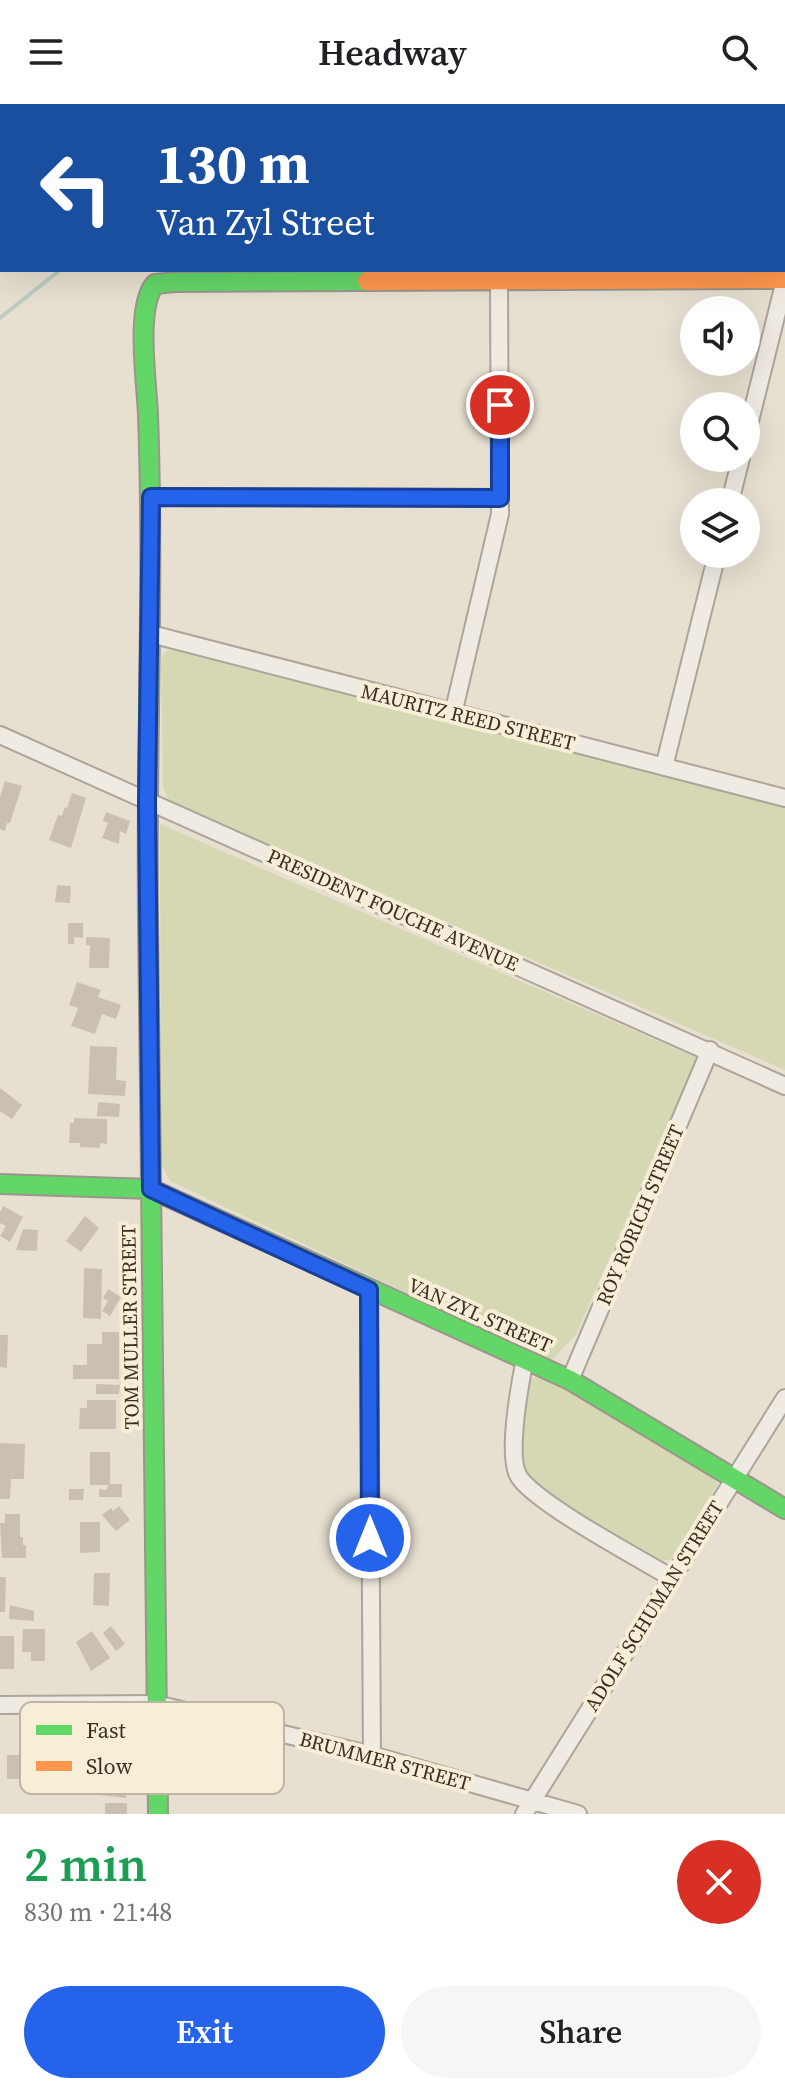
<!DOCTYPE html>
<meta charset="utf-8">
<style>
body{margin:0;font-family:"Source Serif 4",serif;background:#f6f6f6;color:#202124;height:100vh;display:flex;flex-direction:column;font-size:30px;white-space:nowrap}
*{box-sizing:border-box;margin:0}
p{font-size:26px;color:#757577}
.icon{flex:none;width:44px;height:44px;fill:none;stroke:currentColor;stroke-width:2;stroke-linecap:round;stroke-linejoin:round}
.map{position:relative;height:1710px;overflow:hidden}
.details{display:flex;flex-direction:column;background:#fff;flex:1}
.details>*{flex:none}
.banner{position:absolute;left:0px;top:0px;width:786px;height:168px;box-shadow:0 8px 32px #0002;background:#1a4fa0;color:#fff;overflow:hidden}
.tools{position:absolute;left:680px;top:192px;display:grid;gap:16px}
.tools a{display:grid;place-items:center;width:80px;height:80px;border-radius:50%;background:#fff;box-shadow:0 8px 32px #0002;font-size:40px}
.pin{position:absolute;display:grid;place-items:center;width:68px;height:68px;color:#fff;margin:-34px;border:4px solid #fff;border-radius:50%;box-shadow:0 2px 8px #0007}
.me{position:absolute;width:88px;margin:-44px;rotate:0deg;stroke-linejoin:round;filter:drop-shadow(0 0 6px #0008)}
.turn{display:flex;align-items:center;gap:28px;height:168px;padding:0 24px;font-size:36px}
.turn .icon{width:104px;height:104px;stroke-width:2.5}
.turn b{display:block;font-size:56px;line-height:68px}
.round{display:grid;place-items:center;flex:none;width:84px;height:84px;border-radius:42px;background:#f6f6f6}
.head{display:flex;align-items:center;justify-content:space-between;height:136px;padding:0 24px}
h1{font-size:48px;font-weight:600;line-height:60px;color:#1e9e55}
.action{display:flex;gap:16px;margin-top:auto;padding:16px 24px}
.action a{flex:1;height:92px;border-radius:48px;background:#2563eb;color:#fff;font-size:32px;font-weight:600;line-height:92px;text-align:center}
.action a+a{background:#f6f6f6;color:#202124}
header{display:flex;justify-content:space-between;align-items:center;height:104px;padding:0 24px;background:#fff;font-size:36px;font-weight:600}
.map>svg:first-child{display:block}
.green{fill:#d6d7b3}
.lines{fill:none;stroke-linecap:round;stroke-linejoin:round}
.stream{stroke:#bcccc2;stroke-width:4}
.building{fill:#cbbfb2}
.street-casing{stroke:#ada599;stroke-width:20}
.fast-casing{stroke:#9c958a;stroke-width:22}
.slow-casing{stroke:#9c958a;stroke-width:22}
.street{stroke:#efebe3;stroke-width:16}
.fast{stroke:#63d668;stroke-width:18}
.slow{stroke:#ff974d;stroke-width:18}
.route-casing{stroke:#184099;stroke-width:20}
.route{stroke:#2563eb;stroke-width:14}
.labels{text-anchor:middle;stroke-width:8;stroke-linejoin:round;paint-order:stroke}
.street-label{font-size:20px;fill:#3d2e20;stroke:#f7eed8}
.key{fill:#f7eed8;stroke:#bfb4a1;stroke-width:2}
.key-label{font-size:22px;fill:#3d2e20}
</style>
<header><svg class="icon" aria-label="menu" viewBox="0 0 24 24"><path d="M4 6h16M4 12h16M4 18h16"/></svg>Headway<svg class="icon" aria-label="search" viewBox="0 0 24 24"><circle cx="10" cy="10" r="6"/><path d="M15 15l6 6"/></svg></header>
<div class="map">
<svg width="785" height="1710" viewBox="0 0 785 1710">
<rect width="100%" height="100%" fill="#e7e0d1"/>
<path class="green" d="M174,544L785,701V966L169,697L163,683L161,555L166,547Z
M160,720L697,954L576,1230L551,1257L170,1077L161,1059Z
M541,1271L711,1371L718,1380L677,1450L669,1456L659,1457L545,1388C539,1383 530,1378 526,1371C514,1351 520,1296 531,1275Z"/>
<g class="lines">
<path class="stream" d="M0,214L60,166"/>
</g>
<path class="building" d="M5,677L22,682L10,719H7L5,727L0,725V693Z
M72,689L86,694L71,744L49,736L58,711L62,712L65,703L67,704Z
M106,708L130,717L126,730L120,727L119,740L102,734L108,719L103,717Z
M57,781L71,782L70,799L55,798Z
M68,819H83V834L74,833V840H68Z
M86,833L110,834L109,864H89L90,841H86Z
M77,878L101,886L98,893L121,901L116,915L102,910L95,930L71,922L78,904L69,901Z
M90,942L117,943L116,976L126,977L125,992L88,990Z
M0,984L22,1001L12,1015L0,1007Z
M98,998L120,1000L119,1013L97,1012Z
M74,1014L107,1015V1040L100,1039V1044L80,1043V1039H69L70,1019H74Z
M3,1102L23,1113L10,1138L0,1132L6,1122L0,1119V1108Z
M85,1112L99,1124L81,1148L66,1137Z
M23,1125L38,1126L37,1147L16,1146Z
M84,1164L102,1165L101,1215L83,1214Z
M108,1185L121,1193L110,1212L102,1207L108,1197L103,1194Z
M102,1228H119V1275H73V1261H87V1240H102Z
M0,1231H8L7,1264L0,1263Z
M96,1280L120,1281L119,1290H96Z
M87,1296H116V1325H79L80,1304H87Z
M0,1339L25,1340L24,1375H11L10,1395H0Z
M90,1348H110V1380H122V1393H99V1385L107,1386L108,1381H90Z
M69,1385H84L83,1396H69Z
M119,1402L130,1416L116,1427L102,1411L111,1404L113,1407Z
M5,1410H20V1433H23V1441H26V1454H2L0,1419H5Z
M80,1418H100V1448L80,1449Z
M94,1469H110L109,1502L93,1501Z
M0,1473H6L5,1508H0Z
M10,1501L34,1507V1517L9,1515Z
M111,1522L125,1540L116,1547L103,1529Z
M23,1525H45V1557H31V1548H22Z
M92,1527L110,1554L91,1567L76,1538Z
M0,1532H14V1565H0Z
M102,1644L115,1677L126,1678V1694L99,1691L98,1686L62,1690L58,1667L74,1665L94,1658L90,1649Z
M7,1651H21V1675H7Z
M105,1699H127V1710H105Z"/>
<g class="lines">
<defs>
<path id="street" d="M746,333L785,176
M151,393L500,394
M730,398L741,354
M151,530L785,694
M453,610L500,410L499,178
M0,631L785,982
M664,663L717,450
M369,1186L372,1651
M525,1255C520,1279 507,1350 518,1371C531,1397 642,1456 672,1474
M570,1276L710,946
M0,1601L156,1600L372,1651L578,1710
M524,1710L785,1294"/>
<path id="fast" d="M148,816C146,648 154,479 148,311C147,280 135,203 155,180L175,178L367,177
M151,1078L158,1710
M0,1080L151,1085L570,1276L785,1405"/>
<path id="slow" d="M367,177L785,175
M148,816L151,1078"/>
</defs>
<use href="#street" class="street-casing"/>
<use href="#fast" class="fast-casing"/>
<use href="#slow" class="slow-casing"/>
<use href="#street" class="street"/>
<use href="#fast" class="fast"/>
<use href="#slow" class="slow"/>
</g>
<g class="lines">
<defs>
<path id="route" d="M370,1434L369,1186L151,1085L147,697L151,393L500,394V301"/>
</defs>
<use href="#route" class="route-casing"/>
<use href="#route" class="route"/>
</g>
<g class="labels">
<g class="street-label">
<text transform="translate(468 613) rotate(14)" y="7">MAURITZ REED STREET</text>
<text transform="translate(393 806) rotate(24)" y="7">PRESIDENT FOUCHE AVENUE</text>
<text transform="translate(640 1111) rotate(-67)" y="7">ROY RORICH STREET</text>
<text transform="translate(480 1211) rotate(24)" y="7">VAN ZYL STREET</text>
<text transform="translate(130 1223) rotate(-91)" y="7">TOM MULLER STREET</text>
<text transform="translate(654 1502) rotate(-58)" y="7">ADOLF SCHUMAN STREET</text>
<text transform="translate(385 1657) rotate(15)" y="7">BRUMMER STREET</text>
</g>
</g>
<rect x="20" y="1598" width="264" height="92" rx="12" class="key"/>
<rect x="36" y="1621" width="36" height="10" fill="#63d668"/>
<rect x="36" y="1657" width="36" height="10" fill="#ff974d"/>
<g class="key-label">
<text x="86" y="1634">Fast</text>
<text x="86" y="1670">Slow</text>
</g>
</svg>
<div class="tools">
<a><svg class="icon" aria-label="sound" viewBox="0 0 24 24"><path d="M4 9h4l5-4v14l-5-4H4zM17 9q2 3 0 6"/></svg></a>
<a><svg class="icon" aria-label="search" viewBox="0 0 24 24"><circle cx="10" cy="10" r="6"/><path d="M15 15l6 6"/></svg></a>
<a><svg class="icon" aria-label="layers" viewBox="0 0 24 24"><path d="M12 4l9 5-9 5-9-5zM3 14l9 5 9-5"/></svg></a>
</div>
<div class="pin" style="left:500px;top:301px;background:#d93025"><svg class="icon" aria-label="arrive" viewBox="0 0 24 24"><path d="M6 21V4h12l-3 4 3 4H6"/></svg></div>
<svg class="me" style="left:370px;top:1434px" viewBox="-20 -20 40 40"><circle r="17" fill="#2563eb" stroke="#fff" stroke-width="3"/><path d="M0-11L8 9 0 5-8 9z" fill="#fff"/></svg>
<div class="banner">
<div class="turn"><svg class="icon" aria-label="left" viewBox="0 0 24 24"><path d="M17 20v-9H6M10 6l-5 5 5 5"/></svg><div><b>130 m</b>Van Zyl Street</div></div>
</div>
</div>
<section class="details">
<div class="head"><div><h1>2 min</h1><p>830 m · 21:48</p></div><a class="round" style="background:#d93025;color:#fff"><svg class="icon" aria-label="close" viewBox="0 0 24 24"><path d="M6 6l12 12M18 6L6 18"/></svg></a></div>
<div class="action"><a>Exit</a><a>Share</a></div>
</section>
